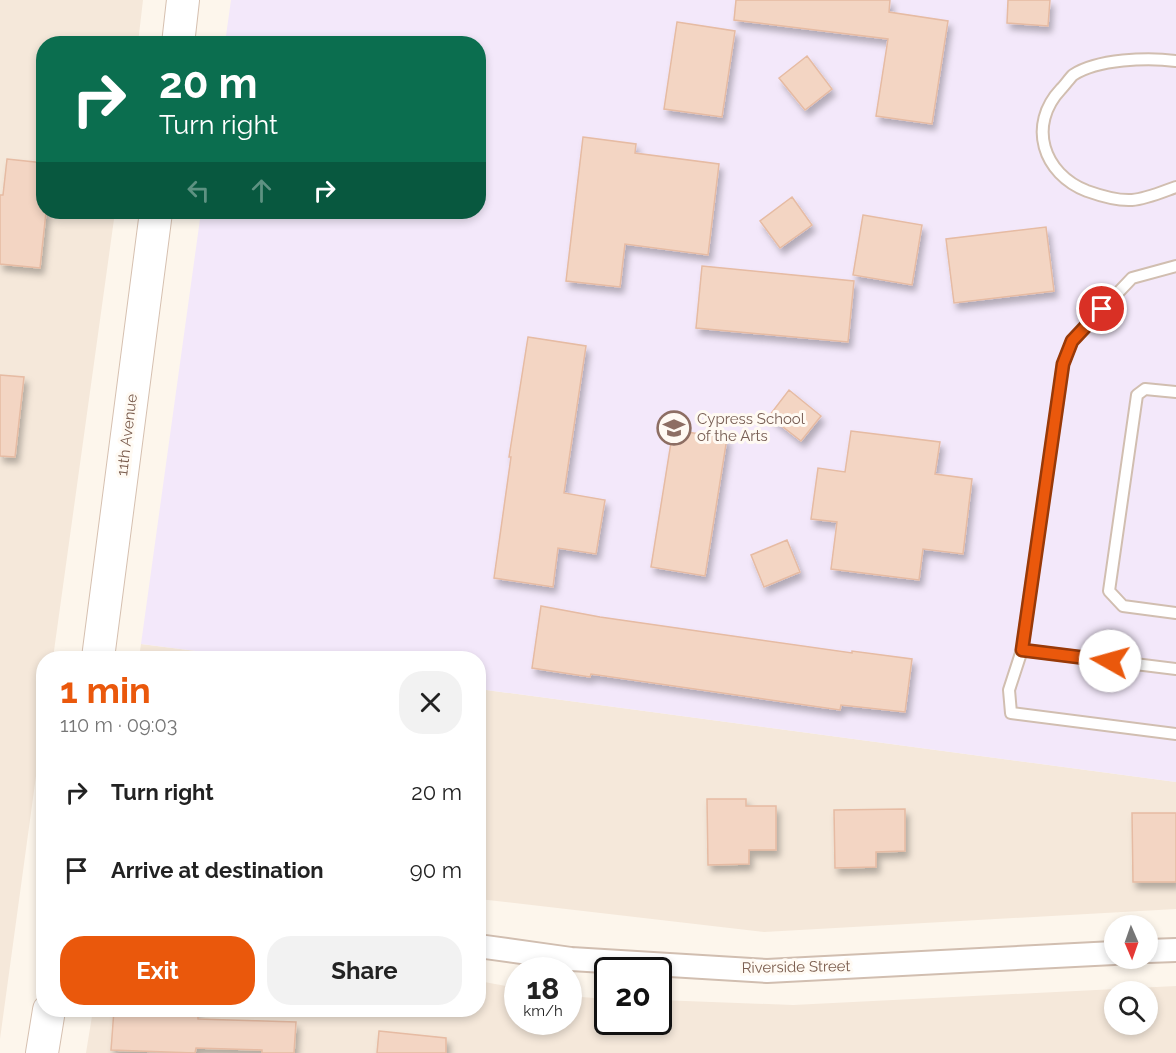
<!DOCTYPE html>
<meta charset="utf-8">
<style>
body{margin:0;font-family:Raleway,sans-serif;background:#f2f2f2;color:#222;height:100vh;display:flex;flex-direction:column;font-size:22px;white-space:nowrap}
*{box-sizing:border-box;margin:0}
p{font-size:20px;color:#767676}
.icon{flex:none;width:33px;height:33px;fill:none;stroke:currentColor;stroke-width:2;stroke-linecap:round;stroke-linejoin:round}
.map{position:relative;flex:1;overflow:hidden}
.details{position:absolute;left:36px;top:651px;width:450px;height:366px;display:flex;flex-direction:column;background:#fff;border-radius:24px;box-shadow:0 3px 9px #0003}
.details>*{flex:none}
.guide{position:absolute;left:36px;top:36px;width:450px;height:183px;border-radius:24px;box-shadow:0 3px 9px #0003;background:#0b6e4f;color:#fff;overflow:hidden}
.needle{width:39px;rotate:178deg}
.buttons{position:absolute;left:1104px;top:915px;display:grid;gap:12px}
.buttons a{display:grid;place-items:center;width:54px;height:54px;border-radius:50%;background:#fff;box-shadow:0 3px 9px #0003;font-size:30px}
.speed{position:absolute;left:504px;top:957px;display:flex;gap:12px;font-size:30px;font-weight:700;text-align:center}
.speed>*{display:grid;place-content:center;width:78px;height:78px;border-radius:50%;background:#fff;box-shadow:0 3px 9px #0003;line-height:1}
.speed small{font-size:15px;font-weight:400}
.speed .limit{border:3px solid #111;border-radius:9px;background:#fff;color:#111}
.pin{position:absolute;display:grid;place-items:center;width:51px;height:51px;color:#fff;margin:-26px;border:3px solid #fff;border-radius:50%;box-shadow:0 2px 6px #0007}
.me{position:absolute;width:66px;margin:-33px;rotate:277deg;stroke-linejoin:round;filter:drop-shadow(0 0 4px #0008)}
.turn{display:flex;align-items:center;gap:21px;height:126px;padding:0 24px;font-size:27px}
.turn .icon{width:78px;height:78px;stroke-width:2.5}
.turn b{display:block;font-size:42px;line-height:51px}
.lanes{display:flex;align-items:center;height:57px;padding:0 24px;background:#0003;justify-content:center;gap:30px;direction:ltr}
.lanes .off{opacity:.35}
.round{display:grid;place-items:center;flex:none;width:63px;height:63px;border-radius:24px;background:#f2f2f2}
.head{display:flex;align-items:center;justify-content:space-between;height:102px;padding:0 24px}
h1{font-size:36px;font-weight:700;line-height:45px;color:#ea580c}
.action{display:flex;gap:12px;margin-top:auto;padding:12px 24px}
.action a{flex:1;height:69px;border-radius:24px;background:#ea580c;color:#fff;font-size:24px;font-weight:700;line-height:69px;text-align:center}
.action a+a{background:#f2f2f2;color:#222}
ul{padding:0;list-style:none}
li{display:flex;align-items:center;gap:18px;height:78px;padding:0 24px}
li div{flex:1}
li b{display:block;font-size:22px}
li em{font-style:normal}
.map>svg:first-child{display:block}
.residential{fill:#f5e8da;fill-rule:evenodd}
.education{fill:#f3e8fa}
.building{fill:#f3d5c3;stroke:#e6bba3;stroke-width:1.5;filter:url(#shadow)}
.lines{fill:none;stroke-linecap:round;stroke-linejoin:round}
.service-casing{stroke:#d1beb0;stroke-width:14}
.minor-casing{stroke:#d1beb0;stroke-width:26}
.secondary-casing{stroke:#d6c0b0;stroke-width:34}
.service{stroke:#fff;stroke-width:10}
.minor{stroke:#fff;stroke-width:22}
.secondary{stroke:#fff;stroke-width:32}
.route-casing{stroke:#983908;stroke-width:15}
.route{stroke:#ea580c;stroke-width:10}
.labels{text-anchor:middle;stroke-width:6;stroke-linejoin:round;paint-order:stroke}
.education-label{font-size:15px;fill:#785e54;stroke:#fffaf3;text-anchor:start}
.street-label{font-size:15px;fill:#7a5c4d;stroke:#fffaf3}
</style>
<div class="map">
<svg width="1176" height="1053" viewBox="0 0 1176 1053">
<defs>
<filter id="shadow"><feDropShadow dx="3.5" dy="6" stdDeviation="3" flood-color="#0004"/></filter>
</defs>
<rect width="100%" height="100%" fill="#fdf6ec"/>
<path class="residential" d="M0,0H143L138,43L44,44V212H115L53,658H44L43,725L0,1039Z
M141,644L251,658H139Z
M479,689L1176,782V909L764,932L479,899Z
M479,981L517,988L518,1022H568L569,996L607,999L608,1022H658L659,1000L793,1005L1176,986V1053H86L93,1010H478ZM1114,992H1148V1024H1114Z"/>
<path class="education" d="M231,0H1176V782L479,689L478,658H251L141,644L201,212H478V44L225,43Z"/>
<path class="building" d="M736,0H890L889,12L948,21L932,124L876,116L888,39L734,20Z
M1008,0H1050L1048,26L1007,23Z
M677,22L735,31L722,117L664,109Z
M807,56L832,89L805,110L779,78Z
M583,137L636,144L635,153L719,164L708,255L625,244L620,287L566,281Z
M7,159L44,163V212H46L40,268L0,264V195H3Z
M792,197L812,225L780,248L760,221Z
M863,215L922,225L912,285L853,275Z
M1046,227L1054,291L954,303L946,239Z
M702,266L854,281L848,342L696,328Z
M528,337L586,346L564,493L605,500L596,554L558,548L553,587L494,578L511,457H509Z
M0,375L24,377L15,457L0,456Z
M789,390L821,416L801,441L769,416Z
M673,430L727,438L705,576L651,567Z
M851,431L940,442L935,474L972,479L963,554L923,549L919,580L831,569L837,522L811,519L818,468L845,472Z
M787,540L800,572L764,587L751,555Z
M541,606L600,617L852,653V651L912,659L905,712L841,705L840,710L591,674L590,677L532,668Z
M707,799H746V806H776V850H749V864L708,865Z
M905,809V851L876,852V867L835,868L834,810Z
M1132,813H1176V882H1133Z
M114,1010L198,1012V1019L296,1022L294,1053H262V1050L196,1048L195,1053L111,1050Z
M379,1031L446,1038V1053H377Z"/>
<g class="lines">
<defs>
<path id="service" d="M1176,61C1148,57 1097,59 1073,75C1069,79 1065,85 1061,89C1027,125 1043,174 1087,191C1101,196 1117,201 1132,200C1146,199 1162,192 1176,187
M1176,266L1132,278L1072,341L1063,364L1022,650L1176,669
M1176,392L1145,389L1137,395L1109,591L1123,606L1176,613
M1022,650L1009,690L1011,713L1176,734"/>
<path id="minor" d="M478,946L571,959L767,971L1114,953
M1148,951L1176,950"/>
<path id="secondary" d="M178,44L183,0
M98,658L156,212
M42,1053L49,1010"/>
</defs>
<use href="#service" class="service-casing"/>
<use href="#minor" class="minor-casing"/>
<use href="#secondary" class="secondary-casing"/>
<use href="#service" class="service"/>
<use href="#minor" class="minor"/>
<use href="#secondary" class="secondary"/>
</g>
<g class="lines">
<defs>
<path id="route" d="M1102,309L1072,341L1063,364L1022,650L1110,661"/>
</defs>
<use href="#route" class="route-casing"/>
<use href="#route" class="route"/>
</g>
<defs>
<symbol id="school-ring" viewBox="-11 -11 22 22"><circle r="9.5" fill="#fffaf3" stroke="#8d6e63" stroke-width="1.5"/><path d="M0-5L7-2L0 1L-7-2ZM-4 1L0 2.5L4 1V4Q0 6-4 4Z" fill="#8d6e63"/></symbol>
</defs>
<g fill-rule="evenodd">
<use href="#school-ring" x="655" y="409" width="38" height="38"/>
</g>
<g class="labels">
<g class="education-label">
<text x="697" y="424">Cypress School<tspan x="697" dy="17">of the Arts</tspan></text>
</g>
<g class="street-label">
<text transform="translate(127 435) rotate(-83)" y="5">11th Avenue</text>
<text transform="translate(796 967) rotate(-1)" y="5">Riverside Street</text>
</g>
</g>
</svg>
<div class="buttons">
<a><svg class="needle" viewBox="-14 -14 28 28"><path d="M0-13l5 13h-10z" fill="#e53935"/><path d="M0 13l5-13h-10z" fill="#767676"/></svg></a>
<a><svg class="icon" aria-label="search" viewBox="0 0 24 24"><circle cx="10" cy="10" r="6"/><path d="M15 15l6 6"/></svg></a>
</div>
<div class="speed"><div>18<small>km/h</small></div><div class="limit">20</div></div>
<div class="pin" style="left:1102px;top:309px;background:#d93025"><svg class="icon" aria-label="arrive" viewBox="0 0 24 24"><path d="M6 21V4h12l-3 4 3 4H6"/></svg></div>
<svg class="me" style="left:1110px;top:661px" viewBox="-20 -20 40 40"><circle r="19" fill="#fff"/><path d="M0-13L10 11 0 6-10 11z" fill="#ea580c"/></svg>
<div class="guide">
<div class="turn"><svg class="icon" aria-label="right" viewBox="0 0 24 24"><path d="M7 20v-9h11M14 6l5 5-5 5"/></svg><div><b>20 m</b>Turn right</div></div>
<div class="lanes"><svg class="icon off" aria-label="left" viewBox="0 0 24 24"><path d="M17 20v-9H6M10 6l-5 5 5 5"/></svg><svg class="icon off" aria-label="ahead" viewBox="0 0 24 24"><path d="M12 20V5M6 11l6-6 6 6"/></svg><svg class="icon" aria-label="right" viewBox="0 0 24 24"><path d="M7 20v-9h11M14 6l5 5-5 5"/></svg></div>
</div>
<section class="details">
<div class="head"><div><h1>1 min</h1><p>110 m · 09:03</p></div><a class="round"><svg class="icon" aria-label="close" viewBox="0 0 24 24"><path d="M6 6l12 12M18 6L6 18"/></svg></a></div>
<ul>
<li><svg class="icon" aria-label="right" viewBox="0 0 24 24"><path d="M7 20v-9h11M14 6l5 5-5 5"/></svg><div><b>Turn right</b></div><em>20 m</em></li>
<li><svg class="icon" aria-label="arrive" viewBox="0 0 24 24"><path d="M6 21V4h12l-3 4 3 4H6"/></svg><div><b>Arrive at destination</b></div><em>90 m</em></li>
</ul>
<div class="action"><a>Exit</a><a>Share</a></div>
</section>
</div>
